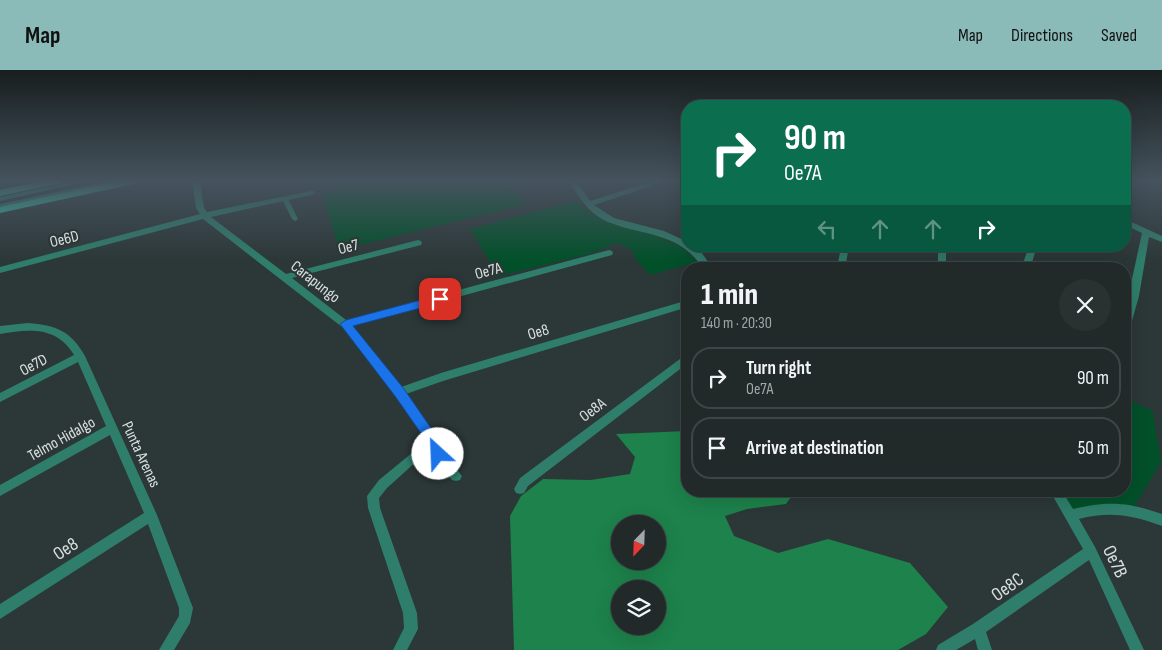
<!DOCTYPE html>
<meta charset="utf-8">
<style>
body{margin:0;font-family:"Sofia Sans Condensed",sans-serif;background:#293131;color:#f1f3f6;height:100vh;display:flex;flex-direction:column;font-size:19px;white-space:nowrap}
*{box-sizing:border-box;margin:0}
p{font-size:16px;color:#a2a6a8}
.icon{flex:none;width:28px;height:28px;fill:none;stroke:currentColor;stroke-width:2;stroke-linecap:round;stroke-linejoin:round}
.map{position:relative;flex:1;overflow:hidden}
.details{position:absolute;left:681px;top:192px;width:450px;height:235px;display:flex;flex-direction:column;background:#212929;border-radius:20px;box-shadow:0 5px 20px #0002,0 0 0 1px #3e4546}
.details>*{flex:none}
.hud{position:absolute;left:681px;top:30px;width:450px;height:152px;border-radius:20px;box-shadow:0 5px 20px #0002,0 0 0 1px #3e4546;background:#0b6e4f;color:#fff;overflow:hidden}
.needle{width:32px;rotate:203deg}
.controls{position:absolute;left:611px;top:445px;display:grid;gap:10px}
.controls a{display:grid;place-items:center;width:55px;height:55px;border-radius:50%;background:#212929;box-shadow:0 5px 20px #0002,0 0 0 1px #3e4546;font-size:25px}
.pin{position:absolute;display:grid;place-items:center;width:42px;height:42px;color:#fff;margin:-21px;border-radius:10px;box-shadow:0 2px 8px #0006}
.me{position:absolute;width:55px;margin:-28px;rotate:335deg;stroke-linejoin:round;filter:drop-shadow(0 0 4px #0008)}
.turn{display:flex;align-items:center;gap:18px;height:105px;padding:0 20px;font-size:22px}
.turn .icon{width:65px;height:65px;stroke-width:2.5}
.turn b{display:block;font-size:35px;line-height:42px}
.lanes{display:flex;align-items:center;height:48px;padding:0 20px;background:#0003;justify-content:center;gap:25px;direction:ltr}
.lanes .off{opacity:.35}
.round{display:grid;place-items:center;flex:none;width:52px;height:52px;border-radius:26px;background:#293131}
.summary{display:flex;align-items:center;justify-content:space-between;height:85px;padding:0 20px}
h1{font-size:30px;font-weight:800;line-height:38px}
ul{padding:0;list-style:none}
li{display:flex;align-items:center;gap:15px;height:62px;margin:0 10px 8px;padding:0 10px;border:2px solid #3e4546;border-radius:20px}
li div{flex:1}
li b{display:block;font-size:19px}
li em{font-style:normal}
header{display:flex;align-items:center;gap:30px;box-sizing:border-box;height:70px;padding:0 25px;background:#8bbbb9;color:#111}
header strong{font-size:24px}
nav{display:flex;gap:28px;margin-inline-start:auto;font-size:18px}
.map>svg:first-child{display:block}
.green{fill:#02502a}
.forest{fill:#1d824b;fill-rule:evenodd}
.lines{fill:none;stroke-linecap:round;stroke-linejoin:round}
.lane{fill:#2f7e6b;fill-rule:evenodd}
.street{fill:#2f7e6b;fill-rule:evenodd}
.primary{fill:#35c1a2;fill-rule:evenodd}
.route{fill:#1a73e8;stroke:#114b97}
.labels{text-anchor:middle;stroke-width:4.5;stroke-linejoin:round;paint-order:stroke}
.street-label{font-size:16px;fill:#d9e0df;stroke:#2c3737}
.near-street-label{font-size:19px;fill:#d9e0df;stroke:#2c3737}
</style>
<header>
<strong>Map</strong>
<nav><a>Map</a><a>Directions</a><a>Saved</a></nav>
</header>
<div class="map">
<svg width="1162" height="580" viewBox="0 0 1162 580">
<rect width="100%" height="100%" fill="#2c3737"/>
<path class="green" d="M377,110H510L526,134L339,180L322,122Z
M576,131L594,145L605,151L647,162L684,178L697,192L650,205L635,188L631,179L616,173L593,183L499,206L470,159Z
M1125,328L1153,341L1161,392L1132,440L1070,445L1057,421H1125Z"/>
<path class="forest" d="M687,361L688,421H795L786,434L747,439L725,446L734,466L778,483L828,469L910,493L948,537L926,564L898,580H514L510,446L521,426L543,409L591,410L630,404L635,387L616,364ZM620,454H658V491H620ZM620,519H658V556H620Z"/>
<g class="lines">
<path class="lane" d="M82,110H92L0,131V127Z
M114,110H124L0,138V134Z
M285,127L288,129L298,149L297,150L295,151L292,149L282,129Z"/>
<path class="street" d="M192,110H200L204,138L207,142L311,121H314L315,123L311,125L211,147L286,204L418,170L421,171L422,173L421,175L292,208L346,250L609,180L612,181L613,183L612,185L352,256L401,317L441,303L688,230V237L443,311L406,324L433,362L434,365V372L462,406L460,410L456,411L452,410L428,381L387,418L379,428L380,438L417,543L418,559L407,580H393L404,558L403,543L368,438L367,426L379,410L418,378L423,371V366L395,325L342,257L203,149L0,203V197L200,144L196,138Z
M568,110H576L590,131L656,110H669L594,135L614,148L664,161L688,172V176C700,176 706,189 712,199H703C681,162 643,166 608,152C589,144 579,127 568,110Z
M1125,110H1129V111L1125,113Z
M1125,149L1162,166V172L1149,167L1139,226L1130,258L1125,262V241L1142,163L1125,155Z
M841,176H849L845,199H837Z
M938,176H946V199H938Z
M1029,176H1037L1030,199H1021Z
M28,253C56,255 71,261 85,286L157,445L193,538L190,553L174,580H159L179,546V538L148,454L0,549V534L144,443L110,365L0,426V415L106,356L78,292L0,332V323L74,285C57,256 29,259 0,264V256Z
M688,283V293L528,416L524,423L520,424L516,423L514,419L520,408Z
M1050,421H1062L1073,439C1109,431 1127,432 1162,444V456C1132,445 1110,441 1079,449L1095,477L1144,580H1130L1089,490L986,562L992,580H978L975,569L956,580H936L938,575L973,554L1083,479Z"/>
<path class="primary" d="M47,110H67L62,113L0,126V120Z
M123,110H143L138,113L0,143V137Z"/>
</g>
<linearGradient id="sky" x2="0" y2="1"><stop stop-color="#181e1e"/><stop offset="0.58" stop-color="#45535e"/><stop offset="1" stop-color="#45535e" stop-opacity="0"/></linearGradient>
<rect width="1162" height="191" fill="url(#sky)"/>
<path class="route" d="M440,225L445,229L443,232L353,256L404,319L433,361L435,372L444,384L442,388L438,390L433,388L424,377L423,366L395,326L340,254L346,250Z"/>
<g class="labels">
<g class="street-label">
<text transform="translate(64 168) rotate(-14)" y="6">Oe6D</text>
<text transform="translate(348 176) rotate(-14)" y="6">Oe7</text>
<text transform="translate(488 200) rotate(-15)" y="6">Oe7A</text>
<text transform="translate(316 211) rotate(38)" y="6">Carapungo</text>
<text transform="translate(538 261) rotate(-17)" y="6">Oe8</text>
<text transform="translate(33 294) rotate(-28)" y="6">Oe7D</text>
<text transform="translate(592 339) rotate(-37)" y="6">Oe8A</text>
<text transform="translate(61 368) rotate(-29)" y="6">Telmo Hidalgo</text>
<text transform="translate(142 384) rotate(65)" y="6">Punta Arenas</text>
</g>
<g class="near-street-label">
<text transform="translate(65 478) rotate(-33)" y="7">Oe8</text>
<text transform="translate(1116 491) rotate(64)" y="7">Oe7B</text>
<text transform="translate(1007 516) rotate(-35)" y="7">Oe8C</text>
</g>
</g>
</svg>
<div class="controls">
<a><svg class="needle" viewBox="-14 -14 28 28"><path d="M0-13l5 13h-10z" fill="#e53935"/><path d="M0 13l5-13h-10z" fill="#a2a6a8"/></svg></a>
<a><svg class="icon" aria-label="layers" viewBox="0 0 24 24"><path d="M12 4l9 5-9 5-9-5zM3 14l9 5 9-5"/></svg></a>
</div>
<div class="pin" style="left:440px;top:229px;background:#d93025"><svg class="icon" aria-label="arrive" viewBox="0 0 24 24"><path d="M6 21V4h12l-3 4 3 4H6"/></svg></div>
<svg class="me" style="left:438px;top:384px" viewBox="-20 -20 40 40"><circle r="19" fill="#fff"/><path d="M0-13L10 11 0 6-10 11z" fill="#1a73e8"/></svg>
<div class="hud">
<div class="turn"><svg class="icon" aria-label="right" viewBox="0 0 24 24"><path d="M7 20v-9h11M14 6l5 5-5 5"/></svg><div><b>90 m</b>Oe7A</div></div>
<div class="lanes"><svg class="icon off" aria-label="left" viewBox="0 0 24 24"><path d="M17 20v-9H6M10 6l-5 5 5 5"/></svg><svg class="icon off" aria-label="ahead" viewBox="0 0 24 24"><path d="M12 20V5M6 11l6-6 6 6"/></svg><svg class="icon off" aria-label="ahead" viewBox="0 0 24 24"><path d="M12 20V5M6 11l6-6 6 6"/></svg><svg class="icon" aria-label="right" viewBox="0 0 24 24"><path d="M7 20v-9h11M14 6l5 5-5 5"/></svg></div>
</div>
<section class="details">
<div class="summary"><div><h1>1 min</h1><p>140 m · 20:30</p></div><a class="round"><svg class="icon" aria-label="close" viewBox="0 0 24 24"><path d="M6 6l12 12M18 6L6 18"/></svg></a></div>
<ul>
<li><svg class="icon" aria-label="right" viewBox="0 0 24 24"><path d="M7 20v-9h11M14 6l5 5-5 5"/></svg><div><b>Turn right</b><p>Oe7A</p></div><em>90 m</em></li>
<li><svg class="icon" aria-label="arrive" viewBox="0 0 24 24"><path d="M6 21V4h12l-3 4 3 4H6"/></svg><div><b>Arrive at destination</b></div><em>50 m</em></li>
</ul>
</section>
</div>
